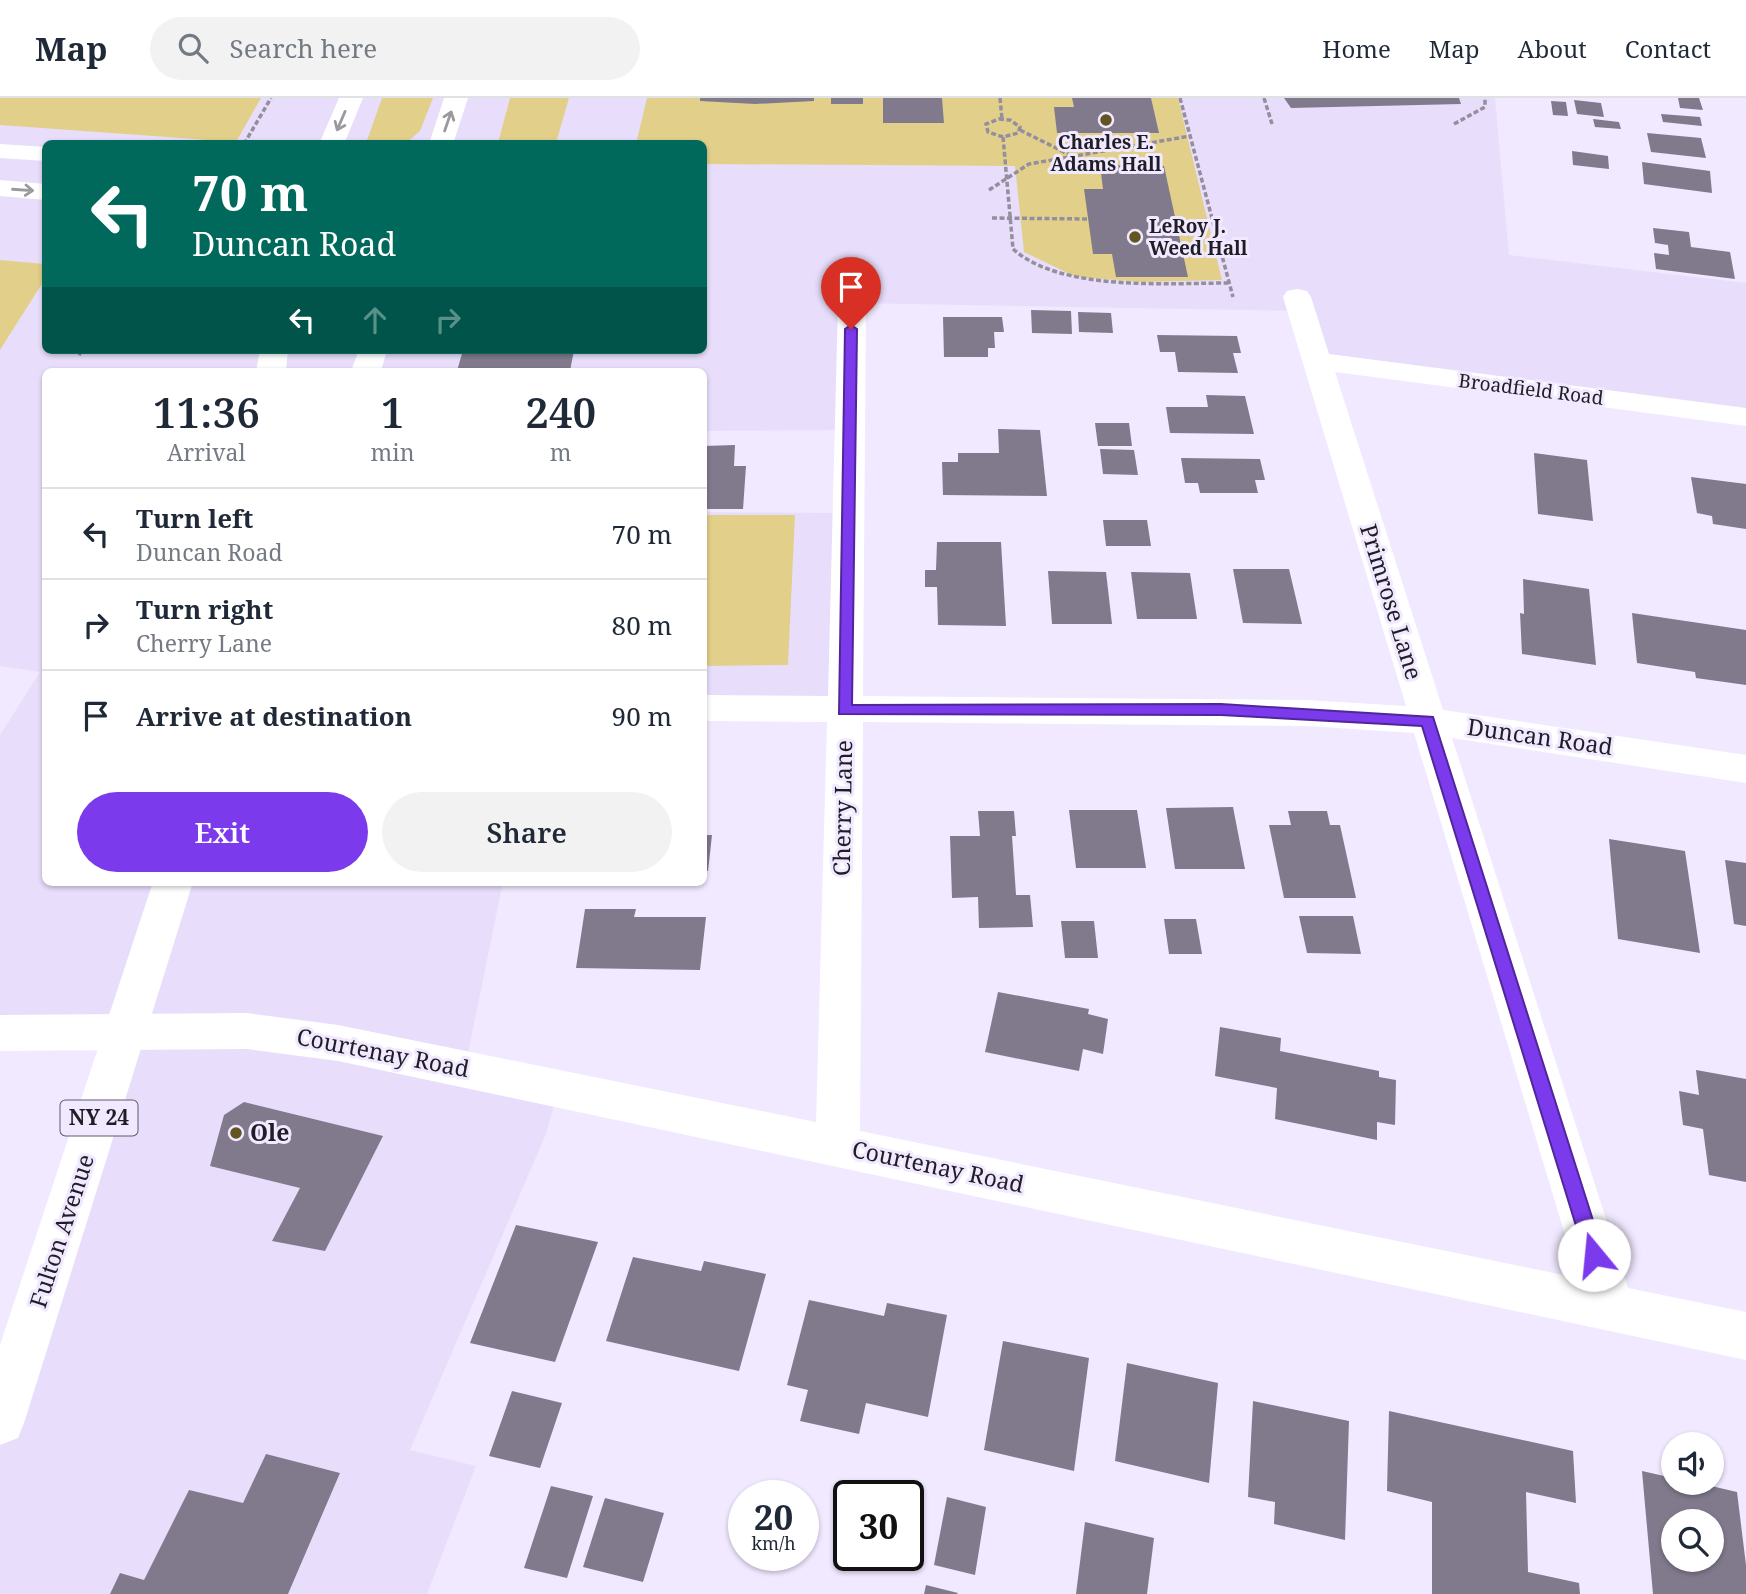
<!DOCTYPE html>
<style>
body{margin:0;font-family:"Noto Serif",serif;background:#f2f2f3;color:#1f2937;height:100vh;display:flex;flex-direction:column;font-size:26px;white-space:nowrap}
*{box-sizing:border-box;margin:0}
p{font-size:23px;color:#747a83}
.icon{flex:none;width:38px;height:38px;fill:none;stroke:currentColor;stroke-width:2;stroke-linecap:round;stroke-linejoin:round}
.map{position:relative;flex:1;overflow:hidden}
.sheet{position:absolute;left:42px;top:270px;width:665px;height:518px;display:flex;flex-direction:column;background:#fff;border-radius:10px;box-shadow:0 2px 5px #0004}
.sheet>*{flex:none}
.guide{position:absolute;left:42px;top:42px;width:665px;height:214px;border-radius:10px;box-shadow:0 2px 5px #0004;background:#00695c;color:#fff;overflow:hidden}
.controls{position:absolute;left:1661px;top:1334px;display:grid;gap:14px}
.controls a{display:grid;place-items:center;width:63px;height:63px;border-radius:50%;background:#fff;box-shadow:0 2px 5px #0004;font-size:35px}
.speed{position:absolute;left:728px;top:1382px;display:flex;gap:14px;font-size:35px;font-weight:700;text-align:center}
.speed>*{display:grid;place-content:center;width:91px;height:91px;border-radius:50%;background:#fff;box-shadow:0 2px 5px #0004;line-height:1}
.speed small{font-size:18px;font-weight:400}
.speed .limit{border:4px solid #111;border-radius:10px;background:#fff;color:#111}
.pin{position:absolute;display:grid;place-items:center;width:60px;height:60px;color:#fff;margin:-72px -30px;border-radius:50% 50% 50% 0;rotate:-45deg;box-shadow:0 0 7px #0007}
.pin .icon{rotate:45deg}
.me{position:absolute;width:77px;margin:-38px;rotate:343deg;stroke-linejoin:round;filter:drop-shadow(0 0 5px #0008)}
.turn{display:flex;align-items:center;gap:24px;height:147px;padding:0 35px;font-size:32px}
.turn .icon{width:91px;height:91px;stroke-width:2.5}
.turn b{display:block;font-size:49px;line-height:60px}
.lanes{display:flex;align-items:center;height:66px;padding:0 35px;background:#0003;justify-content:center;gap:35px;direction:ltr}
.lanes .off{opacity:.35}
.eta{display:flex;justify-content:space-evenly;align-items:center;height:119px;text-align:center}
.eta b{font-size:42px;font-weight:600;line-height:49px}
.cta{display:flex;gap:14px;margin-top:auto;padding:14px 35px}
.cta a{flex:1;height:80px;border-radius:42px;background:#7c3aed;color:#fff;font-size:28px;font-weight:600;line-height:80px;text-align:center}
.cta a+a{background:#f2f2f3;color:#1f2937}
ul{padding:0;list-style:none}
li{display:flex;align-items:center;gap:21px;height:91px;padding:0 35px;border-top:2px solid #e0e1e3}
li div{flex:1}
li b{display:block;font-size:26px}
li em{font-style:normal}
header{display:flex;align-items:center;gap:42px;box-sizing:border-box;height:98px;padding:0 35px;background:#fff;border-bottom:2px solid #e0e1e3}
header strong{font-size:33px}
nav{display:flex;gap:38px;margin-inline-start:auto;font-size:24px}
.search{width:490px;height:63px;background:#f2f2f3;display:flex;align-items:center;gap:18px;box-sizing:border-box;padding:0 24px;border-radius:38px;color:#747a83;font-size:26px}
.map>svg:first-child{display:block}
.built{fill:#e8defb;fill-rule:evenodd}
.green{fill:#e2d08a}
.building{fill:#817a8d;fill-rule:evenodd}
.lines{fill:none;stroke-linecap:round;stroke-linejoin:round}
.path{stroke:#948e9e;stroke-width:3.5;stroke-dasharray:5 2.5;stroke-linecap:butt}
.street{fill:#fff;fill-rule:evenodd}
.secondary{fill:#fff;fill-rule:evenodd}
.primary{fill:#fff;fill-rule:evenodd}
.oneway{stroke:#9b999d}
.route{fill:#7c3aed;stroke:#51269a;stroke-width:2}
.poi-dot{fill:#625521;stroke:#f1e9ff;stroke-width:2.5}
.labels{text-anchor:middle;stroke-width:6;stroke-linejoin:round;paint-order:stroke}
.far-poi-label{font-size:19px;font-weight:bold;fill:#201d25;stroke:#f1e9ff}
.far-street-label{font-size:19px;fill:#201d25;stroke:#f1e9ff}
.shield{fill:#f1e9ff;stroke:#5f5a66;stroke-width:2}
.shield-label{font-size:21px;font-weight:bold;fill:#201d25}
.street-label{font-size:23px;fill:#201d25;stroke:#f1e9ff}
.poi-label{font-size:23px;font-weight:bold;fill:#201d25;stroke:#f1e9ff;text-anchor:start}
</style>
<header>
<strong>Map</strong>
<div class="search"><svg class="icon" aria-label="search" viewBox="0 0 24 24"><circle cx="10" cy="10" r="6"/><path d="M15 15l6 6"/></svg>Search here</div>
<nav><a>Home</a><a>Map</a><a>About</a><a>Contact</a></nav>
</header>
<div class="map">
<svg width="1746" height="1496" viewBox="0 0 1746 1496">
<rect width="100%" height="100%" fill="#f1e9ff"/>
<path class="built" d="M0,0H1495L1509,157L1746,185V319L1316,263L1302,213L852,205L850,332L704,333V273H46V784H503L465,970L559,990L546,1036L410,1352L476,1368L427,1496H0V1322L126,936L0,935V637L40,574L0,568ZM46,46H704V252H46Z
M704,414L848,415L844,612L704,610Z"/>
<path class="green" d="M0,0H261L236,44L0,27Z
M382,0H433L420,33L406,45H366Z
M510,0H569L556,45H498Z
M647,0H1178L1222,182L1142,184L1076,179L1024,154L1015,68L704,66V46H636Z
M0,162L45,166V181L0,252Z
M704,417H795L788,567L704,568Z"/>
<path class="building" d="M700,0H814V3L755,6L700,3Z
M831,0H863V6H831Z
M883,0H942L944,25H883Z
M1072,0H1151L1159,35H1057L1054,9H1074Z
M1284,0H1459L1461,6L1291,10Z
M1678,0H1699L1703,12L1680,10Z
M1574,2L1601,5L1604,19L1577,16Z
M1551,3L1566,4L1568,18L1553,17Z
M1661,16L1700,19L1702,28L1663,24Z
M1593,21L1619,24L1621,31L1595,29Z
M1647,35L1701,40L1706,60L1651,54Z
M1572,53L1608,58L1609,71L1573,67Z
M1642,64L1710,73L1712,95L1644,86Z
M1100,67L1164,68L1188,179H1116L1112,156H1093L1084,91H1103Z
M1653,130L1689,134L1691,149L1730,154L1735,181L1656,171L1654,155L1669,157L1668,147L1655,145Z
M1031,212L1071,213L1072,236L1032,235Z
M1078,214L1111,215L1113,235L1079,234Z
M943,219H1002L1004,234H994L995,250H988V259H944Z
M1157,237L1237,238L1241,255H1233L1238,275L1178,274L1175,254H1160Z
M463,252H574L570,273H457Z
M1206,297L1245,298L1254,336L1170,335L1166,309H1208Z
M1095,325H1129L1132,348H1098Z
M998,331L1040,332L1047,398L943,397L942,364H958V355H999Z
M735,347L734,368H746L743,411H704V348Z
M1100,351L1134,352L1138,377L1103,376Z
M1534,355L1587,362L1593,423L1538,416Z
M1181,360L1260,361L1265,382H1255L1258,395H1200L1198,385H1185Z
M1691,379L1746,386V431L1713,426L1712,418L1697,415Z
M1103,422H1147L1151,448H1106Z
M937,444H1001L1006,528L938,527L937,489H925V472H936Z
M1233,471H1289L1302,526L1243,525Z
M1048,473L1106,474L1112,526H1052Z
M1131,474L1190,475L1197,521H1137Z
M1523,481L1589,491L1596,567L1522,556L1520,515L1524,516Z
M1632,515L1746,532V587L1696,580L1695,574L1637,565Z
M1233,709L1245,771H1175L1166,710Z
M1069,712H1137L1146,770H1076Z
M978,713H1014L1016,738H1012L1016,797H1030L1033,829L979,830L978,799L952,800L950,738H980Z
M1288,713H1327L1330,727H1340L1356,800H1284L1269,727H1291Z
M704,737H712L708,773H704Z
M1609,741L1685,753L1700,855L1618,841Z
M1725,762L1746,765V828L1734,826Z
M585,811H636L634,819H706L700,872L576,870Z
M1299,818H1353L1361,856L1307,855Z
M1164,821H1196L1202,856H1169Z
M1061,823H1094L1098,860H1065Z
M998,894L1089,911L1088,916L1108,921L1103,956L1083,951L1079,973L985,954Z
M1220,929L1281,940L1280,953L1379,973V979L1396,982L1395,1027L1377,1024V1042L1275,1021L1277,990L1215,978Z
M1696,972L1746,981V1084L1709,1077L1703,1031L1683,1027L1679,993L1699,997Z
M244,1004L383,1038L325,1153L272,1143L300,1090L210,1068L224,1017Z
M516,1127L598,1144L555,1264L470,1245Z
M633,1159L701,1173L704,1163L766,1176L739,1273L606,1243Z
M809,1202L884,1218L887,1205L947,1217L928,1319L866,1305L859,1336L800,1323L808,1292L787,1287Z
M1003,1243L1089,1260L1074,1373L984,1352Z
M1127,1265L1218,1285L1209,1385L1115,1363Z
M512,1293L562,1305L540,1370L489,1358Z
M1253,1303L1349,1323L1345,1442L1274,1426L1275,1404L1248,1399Z
M1389,1313L1573,1353L1576,1405L1526,1394L1528,1474L1579,1485L1580,1496H1432V1404L1387,1393Z
M266,1356L340,1375L288,1496H110L120,1475L144,1482L189,1392L243,1405Z
M1642,1373L1673,1380V1384H1694L1737,1394L1746,1467V1496H1653ZM1673,1423H1712V1461H1673Z
M551,1388L593,1398L567,1480L524,1470Z
M947,1399L986,1409L975,1477L934,1467Z
M605,1400L664,1415L643,1484L583,1469Z
M1085,1424L1154,1440L1147,1496H1076Z
M926,1487L958,1495L957,1496H924Z"/>
<g class="lines">
<path class="path" d="M1000,0L1002,21
M1180,0L1233,199
M1264,0L1272,26
M999,21L1010,22L1020,29L1018,35L1003,39L988,34L986,26Z
M1454,26L1485,9V0
M1020,32L1072,58
M1003,39L1013,151C1061,194 1168,185 1230,185
M244,46L271,0
M989,92L1029,66L1190,38
M992,120L1088,121
M79,257L82,252"/>
<path class="street" d="M1297,191L1307,193L1311,199L1329,256L1746,310V328L1335,274L1443,612L1746,657V685L1452,640L1628,1190L1746,1214V1262L338,963L246,951L0,953V917L246,915L338,927L816,1024L827,624L704,623V597L828,598L838,205L842,199H862L866,205L863,598L1306,602L1406,608L1283,199L1287,193ZM863,624L1306,628L1414,635L1578,1180L860,1033Z"/>
<path class="secondary" d="M0,46L46,49V63L0,60Z
M0,82L46,86V102L0,98Z"/>
<path class="primary" d="M339,0H363L344,46H319Z
M444,0H468L453,46H429Z
M260,252H288L286,273H256Z
M359,252H387L381,273H351Z
M153,784H193L25,1322L18,1340L0,1347V1247Z"/>
</g>
<defs><path id="oneway-shaft" d="M-6 0H5M1.5-3L5.5 0L1.5 3" fill="none" stroke-width="1.6" stroke-linecap="round" stroke-linejoin="round" transform="scale(1.75)"/></defs>
<g class="oneway">
<use href="#oneway-shaft" transform="translate(341 23) rotate(113)"/>
<use href="#oneway-shaft" transform="translate(448 23) rotate(-71)"/>
<use href="#oneway-shaft" transform="translate(23 92) rotate(4)"/>
</g>
<path class="route" d="M851,227L857,231L852,607L1221,606L1433,619L1604,1157L1601,1163L1594,1166L1588,1163L1585,1157L1422,628L1221,617L839,616L845,231Z"/>
<g class="poi-dot">
<circle cx="1106" cy="22" r="7"/>
<circle cx="1135" cy="139" r="7"/>
<circle cx="236" cy="1035" r="7"/>
</g>
<g class="labels">
<g class="far-poi-label">
<text x="1106" y="51">Charles E.<tspan x="1106" dy="22">Adams Hall</tspan></text>
<text x="1149" y="135" text-anchor="start">LeRoy J.<tspan x="1149" dy="22">Weed Hall</tspan></text>
</g>
<g class="far-street-label">
<text transform="translate(1531 291) rotate(7)" y="7">Broadfield Road</text>
</g>
<rect class="shield" x="60.5" y="1002.5" width="77" height="35" rx="5"/>
<g class="shield-label">
<text x="99" y="1027">NY 24</text>
</g>
<g class="street-label">
<text transform="translate(1391 504) rotate(73)" y="8">Primrose Lane</text>
<text transform="translate(1540 639) rotate(8)" y="8">Duncan Road</text>
<text transform="translate(843 710) rotate(-89)" y="8">Cherry Lane</text>
<text transform="translate(383 955) rotate(11)" y="8">Courtenay Road</text>
<text transform="translate(938 1069) rotate(12)" y="8">Courtenay Road</text>
<text transform="translate(62 1133) rotate(-72)" y="8">Fulton Avenue</text>
</g>
<g class="poi-label">
<text x="250" y="1043">Ole</text>
</g>
</g>
</svg>
<div class="controls">
<a><svg class="icon" aria-label="sound" viewBox="0 0 24 24"><path d="M4 9h4l5-4v14l-5-4H4zM17 9q2 3 0 6"/></svg></a>
<a><svg class="icon" aria-label="search" viewBox="0 0 24 24"><circle cx="10" cy="10" r="6"/><path d="M15 15l6 6"/></svg></a>
</div>
<div class="speed"><div>20<small>km/h</small></div><div class="limit">30</div></div>
<div class="pin" style="left:851px;top:231px;background:#d93025"><svg class="icon" aria-label="arrive" viewBox="0 0 24 24"><path d="M6 21V4h12l-3 4 3 4H6"/></svg></div>
<svg class="me" style="left:1594px;top:1157px" viewBox="-20 -20 40 40"><circle r="19" fill="#fff"/><path d="M0-13L10 11 0 6-10 11z" fill="#7c3aed"/></svg>
<div class="guide">
<div class="turn"><svg class="icon" aria-label="left" viewBox="0 0 24 24"><path d="M17 20v-9H6M10 6l-5 5 5 5"/></svg><div><b>70 m</b>Duncan Road</div></div>
<div class="lanes"><svg class="icon" aria-label="left" viewBox="0 0 24 24"><path d="M17 20v-9H6M10 6l-5 5 5 5"/></svg><svg class="icon off" aria-label="ahead" viewBox="0 0 24 24"><path d="M12 20V5M6 11l6-6 6 6"/></svg><svg class="icon off" aria-label="right" viewBox="0 0 24 24"><path d="M7 20v-9h11M14 6l5 5-5 5"/></svg></div>
</div>
<section class="sheet">
<div class="eta">
<div><b>11:36</b><p>Arrival</p></div>
<div><b>1</b><p>min</p></div>
<div><b>240</b><p>m</p></div>
</div>
<ul>
<li><svg class="icon" aria-label="left" viewBox="0 0 24 24"><path d="M17 20v-9H6M10 6l-5 5 5 5"/></svg><div><b>Turn left</b><p>Duncan Road</p></div><em>70 m</em></li>
<li><svg class="icon" aria-label="right" viewBox="0 0 24 24"><path d="M7 20v-9h11M14 6l5 5-5 5"/></svg><div><b>Turn right</b><p>Cherry Lane</p></div><em>80 m</em></li>
<li><svg class="icon" aria-label="arrive" viewBox="0 0 24 24"><path d="M6 21V4h12l-3 4 3 4H6"/></svg><div><b>Arrive at destination</b></div><em>90 m</em></li>
</ul>
<div class="cta"><a>Exit</a><a>Share</a></div>
</section>
</div>
